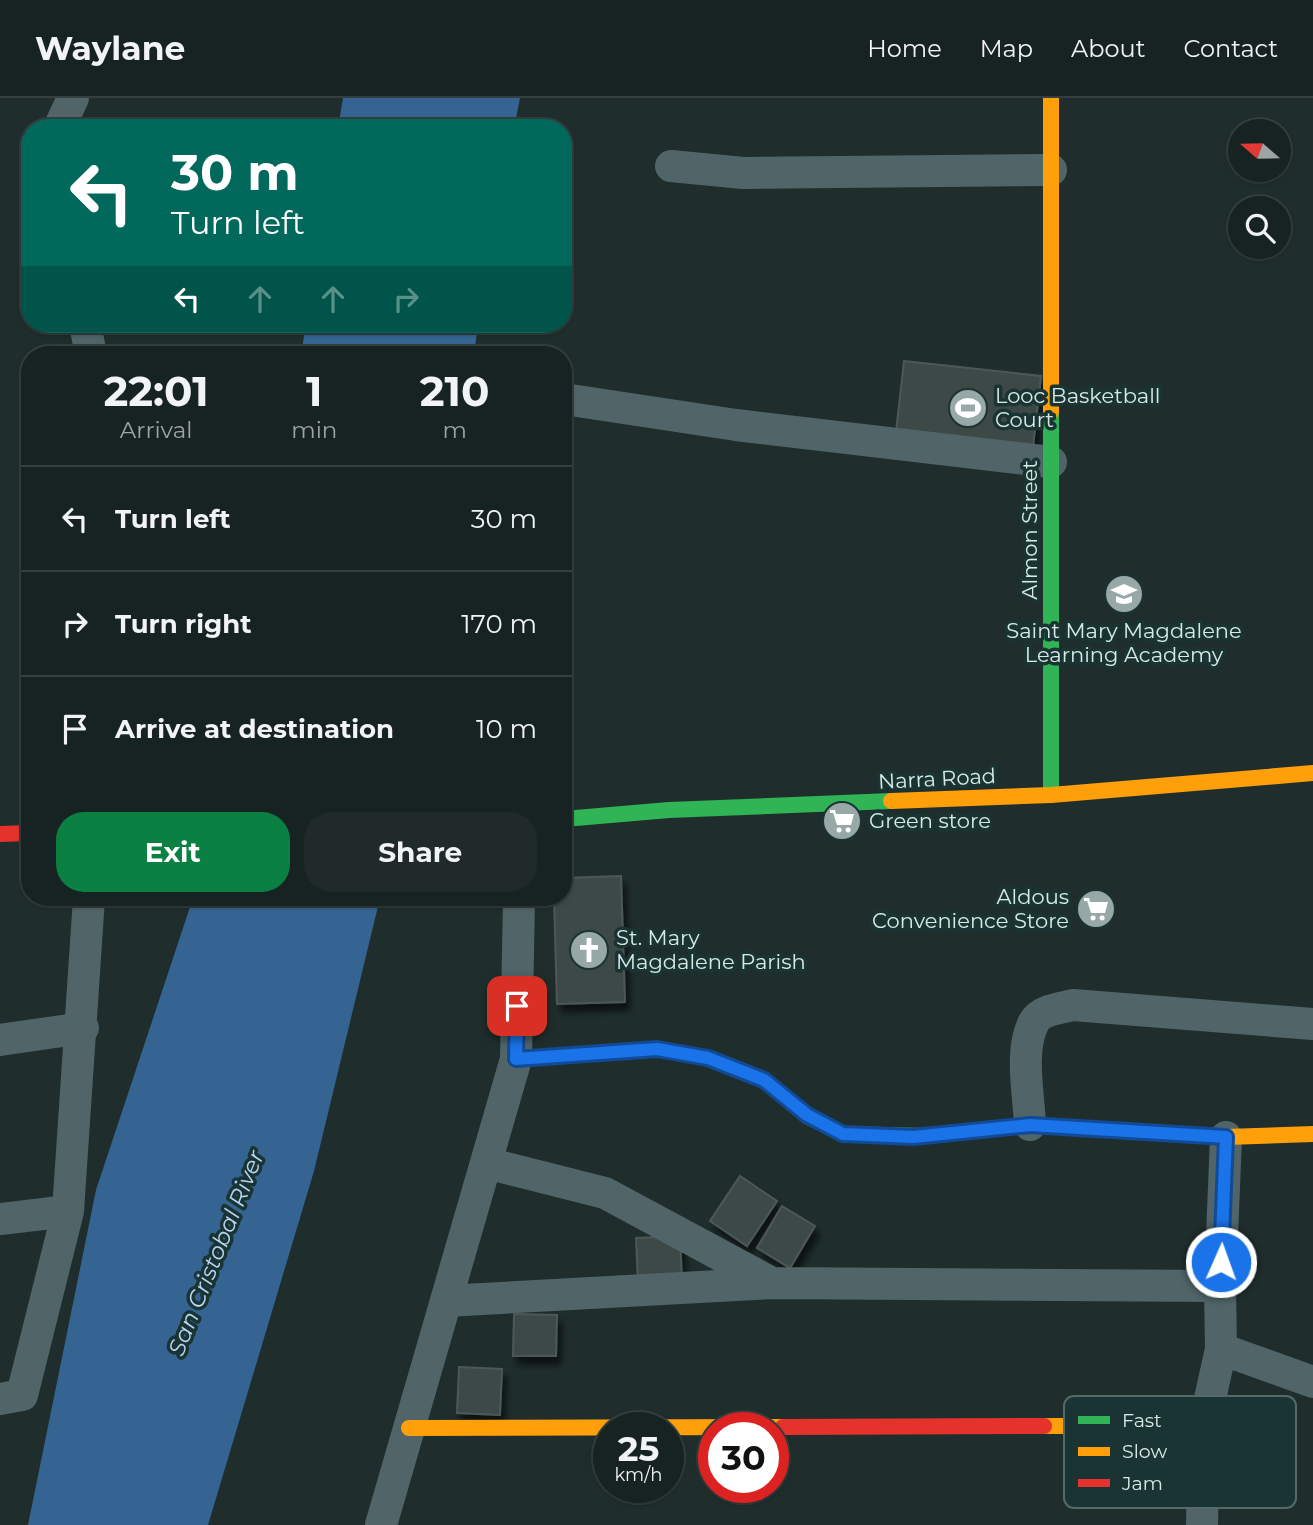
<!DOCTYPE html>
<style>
body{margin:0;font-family:Montserrat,sans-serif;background:#202a2a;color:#f1f3f6;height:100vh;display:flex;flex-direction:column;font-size:26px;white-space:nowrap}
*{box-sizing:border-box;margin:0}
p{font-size:23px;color:#9ea4a5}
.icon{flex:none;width:38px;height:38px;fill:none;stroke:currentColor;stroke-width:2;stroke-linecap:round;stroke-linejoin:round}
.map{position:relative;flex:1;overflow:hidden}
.details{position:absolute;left:21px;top:248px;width:551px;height:560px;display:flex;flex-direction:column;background:#172222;border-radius:28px;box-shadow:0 2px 5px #0004,0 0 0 2px #363f40}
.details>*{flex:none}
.top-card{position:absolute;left:21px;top:21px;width:551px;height:214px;border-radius:28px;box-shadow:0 2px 5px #0004,0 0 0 2px #363f40;background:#00695c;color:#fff;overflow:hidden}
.needle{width:46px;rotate:290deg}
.controls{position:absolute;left:1228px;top:21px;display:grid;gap:14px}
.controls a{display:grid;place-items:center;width:63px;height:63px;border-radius:50%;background:#172222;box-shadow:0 2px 5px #0004,0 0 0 2px #363f40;font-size:35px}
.speed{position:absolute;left:593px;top:1314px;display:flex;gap:14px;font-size:35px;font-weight:700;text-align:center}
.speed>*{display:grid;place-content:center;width:91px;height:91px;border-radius:50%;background:#172222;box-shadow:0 2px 5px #0004,0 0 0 2px #363f40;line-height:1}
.speed small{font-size:18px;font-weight:400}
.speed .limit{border:10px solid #d22;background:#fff;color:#111}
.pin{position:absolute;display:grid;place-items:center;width:60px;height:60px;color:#fff;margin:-30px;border-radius:14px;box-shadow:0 4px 10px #0006}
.me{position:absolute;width:77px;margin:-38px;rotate:2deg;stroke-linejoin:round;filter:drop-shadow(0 0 5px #0008)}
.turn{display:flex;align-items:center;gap:24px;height:147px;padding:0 35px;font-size:32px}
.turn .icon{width:91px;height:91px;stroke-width:2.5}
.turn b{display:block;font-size:49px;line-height:60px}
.lanes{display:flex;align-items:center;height:66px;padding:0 35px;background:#0003;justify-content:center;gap:35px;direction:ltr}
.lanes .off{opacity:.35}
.eta{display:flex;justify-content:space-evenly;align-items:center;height:119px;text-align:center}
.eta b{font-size:42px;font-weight:700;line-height:49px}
.action{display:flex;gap:14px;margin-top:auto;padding:14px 35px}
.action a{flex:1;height:80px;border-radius:28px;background:#0b8043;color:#fff;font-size:28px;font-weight:700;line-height:80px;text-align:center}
.action a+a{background:#202a2a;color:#f1f3f6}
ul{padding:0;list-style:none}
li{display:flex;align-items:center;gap:21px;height:105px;padding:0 35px;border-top:2px solid #363f40}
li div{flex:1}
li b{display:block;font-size:26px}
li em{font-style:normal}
header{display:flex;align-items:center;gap:42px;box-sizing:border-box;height:98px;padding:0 35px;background:#172222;border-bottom:2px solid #363f40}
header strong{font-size:33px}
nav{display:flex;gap:38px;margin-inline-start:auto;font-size:24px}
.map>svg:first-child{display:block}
.water{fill:#356493}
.building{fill:#3d4946;stroke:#4e5957;stroke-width:2;filter:url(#shadow)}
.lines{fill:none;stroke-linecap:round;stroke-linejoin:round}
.street{stroke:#516569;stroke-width:32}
.fast{stroke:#30b455;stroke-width:16}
.slow{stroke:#ff9f0a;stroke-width:16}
.jam{stroke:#e5322d;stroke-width:16}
.route-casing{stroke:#114b97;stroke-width:18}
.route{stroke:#1a73e8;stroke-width:12}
.labels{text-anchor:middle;stroke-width:7;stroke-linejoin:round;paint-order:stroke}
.poi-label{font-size:21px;fill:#d9e9e8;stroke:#193433;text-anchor:start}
.street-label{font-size:21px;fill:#d9e9e8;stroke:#193433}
.water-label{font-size:23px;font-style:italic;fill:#bad5f4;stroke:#193433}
.key{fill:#193433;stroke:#536a69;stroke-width:2}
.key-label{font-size:19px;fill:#d9e9e8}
</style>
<header>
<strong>Waylane</strong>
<nav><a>Home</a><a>Map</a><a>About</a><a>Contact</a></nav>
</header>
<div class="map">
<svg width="1313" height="1427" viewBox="0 0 1313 1427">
<defs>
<filter id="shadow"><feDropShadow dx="4.5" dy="8" stdDeviation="3.5" flood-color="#0009"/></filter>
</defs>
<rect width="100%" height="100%" fill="#1f2e2d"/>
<path class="water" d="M343,0H520L514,30H338Z
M306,226H478L474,257H301Z
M193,800H380L314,1073L208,1427H28L96,1092Z"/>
<path class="building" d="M904,263L1041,278L1032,358L895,343Z
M621,778L625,904L557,906L554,800H564V780Z
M740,1078L777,1103L747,1148L710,1123Z
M782,1108L815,1128L790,1170L757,1150Z
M680,1138L682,1183L638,1185L636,1140Z
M514,1216L557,1217L556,1258H513Z
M459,1269L502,1271L500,1317L457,1315Z"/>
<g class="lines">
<path class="street" d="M59,30L73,0
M671,68L743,75L1051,72
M85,226L91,257
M564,301L736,327L1051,364
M0,942L83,930
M1030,1027C1029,997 1019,952 1034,924C1040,912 1061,910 1073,907L1313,926
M486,1065L605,1095L772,1185
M0,1121L68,1113
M446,1203L772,1185L1220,1188
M1221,1251L1313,1284
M0,1301L22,1297L68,1113L89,800
M381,1427L516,961L519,800
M1202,1427L1204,1328L1221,1251L1220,1188L1226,1039"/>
<path class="fast" d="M1051,314V697
M564,721L669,712L891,703
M516,961L657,951L708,960L764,982L807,1018L843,1036L925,1038"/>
<path class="slow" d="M1051,0V314
M891,703L1051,697L1313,675
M925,1038L1030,1027L1226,1039L1313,1036
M1044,1328H1204
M409,1330L783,1329"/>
<path class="jam" d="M0,736L30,735
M783,1329L1044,1328"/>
</g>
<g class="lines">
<defs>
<path id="route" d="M517,908L516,961L657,951L708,960L764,982L807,1017L843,1036L913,1039L1030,1027L1226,1039L1221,1164"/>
</defs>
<use href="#route" class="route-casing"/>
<use href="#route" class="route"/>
</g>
<defs>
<symbol id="stadium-disc" viewBox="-11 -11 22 22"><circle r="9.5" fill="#98a8a7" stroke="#193433"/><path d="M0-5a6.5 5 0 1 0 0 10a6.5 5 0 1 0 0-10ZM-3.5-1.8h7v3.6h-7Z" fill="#fff"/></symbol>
<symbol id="school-disc" viewBox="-11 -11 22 22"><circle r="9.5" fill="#98a8a7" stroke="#193433"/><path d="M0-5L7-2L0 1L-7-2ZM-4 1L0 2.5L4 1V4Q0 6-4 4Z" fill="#fff"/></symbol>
<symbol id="supermarket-disc" viewBox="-11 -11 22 22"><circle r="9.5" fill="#98a8a7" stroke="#193433"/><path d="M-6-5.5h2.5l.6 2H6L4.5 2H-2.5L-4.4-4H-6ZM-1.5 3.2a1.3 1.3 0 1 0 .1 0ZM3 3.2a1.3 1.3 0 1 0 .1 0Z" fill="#fff"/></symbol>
<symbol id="church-disc" viewBox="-11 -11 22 22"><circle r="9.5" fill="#98a8a7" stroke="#193433"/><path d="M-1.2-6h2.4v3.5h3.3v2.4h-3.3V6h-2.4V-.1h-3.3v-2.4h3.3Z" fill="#fff"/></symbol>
</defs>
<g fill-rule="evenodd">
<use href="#stadium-disc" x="946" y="288" width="44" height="44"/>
<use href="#school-disc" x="1102" y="474" width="44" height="44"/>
<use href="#supermarket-disc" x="820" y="701" width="44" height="44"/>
<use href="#supermarket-disc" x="1074" y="789" width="44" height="44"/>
<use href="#church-disc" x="567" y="830" width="44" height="44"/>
</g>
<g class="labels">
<g class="poi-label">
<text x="995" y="305">Looc Basketball<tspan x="995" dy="24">Court</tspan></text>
<text x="1124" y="540" text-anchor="middle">Saint Mary Magdalene<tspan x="1124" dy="24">Learning Academy</tspan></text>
<text x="869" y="730">Green store</text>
<text x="1069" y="806" text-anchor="end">Aldous<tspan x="1069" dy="24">Convenience Store</tspan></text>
<text x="616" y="847">St. Mary<tspan x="616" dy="24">Magdalene Parish</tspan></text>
</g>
<g class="street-label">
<text transform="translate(1030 432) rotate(-90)" y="7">Almon Street</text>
<text transform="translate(937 681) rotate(-3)" y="7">Narra Road</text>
</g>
<g class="water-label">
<text transform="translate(216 1155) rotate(-68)" y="8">San Cristobal River</text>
</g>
</g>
<rect x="1064" y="1298" width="232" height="112" rx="10" class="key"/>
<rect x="1078" y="1318" width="32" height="8" fill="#30b455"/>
<rect x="1078" y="1349" width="32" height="9" fill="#ff9f0a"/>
<rect x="1078" y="1381" width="32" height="8" fill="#e5322d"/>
<g class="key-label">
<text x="1122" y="1329">Fast</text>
<text x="1122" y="1360">Slow</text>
<text x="1122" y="1392">Jam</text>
</g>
</svg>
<div class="controls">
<a><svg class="needle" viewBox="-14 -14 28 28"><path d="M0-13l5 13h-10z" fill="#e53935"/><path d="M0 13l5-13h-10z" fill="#9ea4a5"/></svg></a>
<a><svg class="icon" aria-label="search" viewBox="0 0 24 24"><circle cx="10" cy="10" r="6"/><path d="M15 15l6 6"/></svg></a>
</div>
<div class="speed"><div>25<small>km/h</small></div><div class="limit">30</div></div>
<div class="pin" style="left:517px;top:908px;background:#d93025"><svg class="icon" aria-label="arrive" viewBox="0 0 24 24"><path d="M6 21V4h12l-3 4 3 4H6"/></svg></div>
<svg class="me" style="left:1221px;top:1164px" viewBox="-20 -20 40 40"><circle r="17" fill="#1a73e8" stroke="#fff" stroke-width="3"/><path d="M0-11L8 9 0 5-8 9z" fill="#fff"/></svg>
<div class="top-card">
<div class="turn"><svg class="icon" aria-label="left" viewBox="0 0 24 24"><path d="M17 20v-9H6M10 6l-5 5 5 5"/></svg><div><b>30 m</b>Turn left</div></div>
<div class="lanes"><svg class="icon" aria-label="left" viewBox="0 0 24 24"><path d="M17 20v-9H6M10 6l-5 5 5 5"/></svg><svg class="icon off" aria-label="ahead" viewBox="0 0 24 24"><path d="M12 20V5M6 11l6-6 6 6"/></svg><svg class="icon off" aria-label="ahead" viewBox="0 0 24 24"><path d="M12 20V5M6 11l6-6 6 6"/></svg><svg class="icon off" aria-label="right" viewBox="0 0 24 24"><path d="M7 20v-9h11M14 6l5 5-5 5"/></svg></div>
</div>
<section class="details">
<div class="eta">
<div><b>22:01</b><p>Arrival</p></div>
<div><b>1</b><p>min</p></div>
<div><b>210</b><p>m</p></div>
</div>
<ul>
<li><svg class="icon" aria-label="left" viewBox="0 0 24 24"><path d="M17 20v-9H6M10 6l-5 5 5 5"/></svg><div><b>Turn left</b></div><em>30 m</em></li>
<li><svg class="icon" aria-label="right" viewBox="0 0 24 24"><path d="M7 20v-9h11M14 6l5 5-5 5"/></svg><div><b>Turn right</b></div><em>170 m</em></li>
<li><svg class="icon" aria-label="arrive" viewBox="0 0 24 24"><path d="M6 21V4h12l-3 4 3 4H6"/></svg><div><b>Arrive at destination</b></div><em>10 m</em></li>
</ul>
<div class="action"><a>Exit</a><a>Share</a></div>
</section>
</div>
